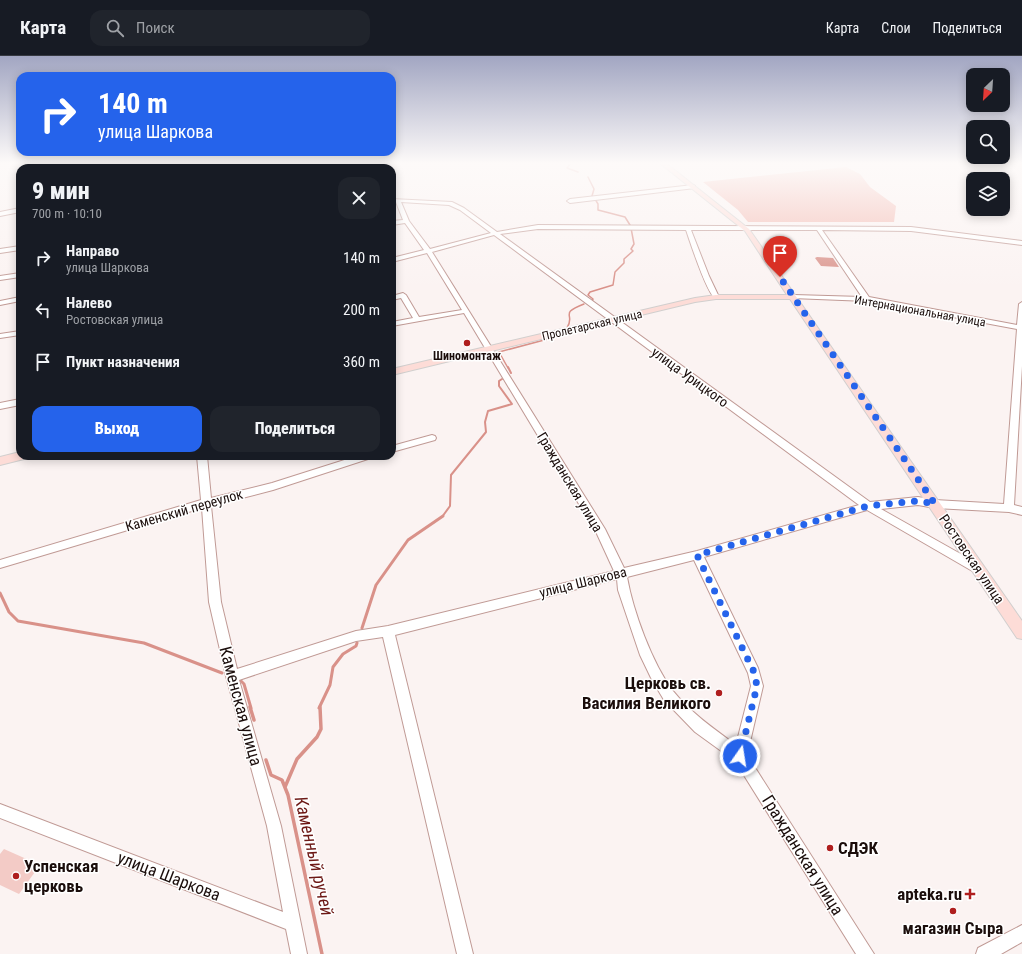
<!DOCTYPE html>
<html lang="ru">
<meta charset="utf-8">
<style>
body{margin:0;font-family:"Roboto Condensed",sans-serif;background:#20242c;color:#f1f3f6;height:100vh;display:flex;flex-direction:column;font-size:15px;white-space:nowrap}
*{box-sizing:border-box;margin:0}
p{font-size:13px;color:#9ea1a6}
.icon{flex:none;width:22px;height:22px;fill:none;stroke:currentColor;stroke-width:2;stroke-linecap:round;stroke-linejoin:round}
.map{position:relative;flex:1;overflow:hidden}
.side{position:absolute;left:16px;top:108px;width:380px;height:296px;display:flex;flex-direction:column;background:#171b24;border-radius:12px;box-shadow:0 2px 10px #0003}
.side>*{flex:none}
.banner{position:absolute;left:16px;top:16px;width:380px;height:84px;border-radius:12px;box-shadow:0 2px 10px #0003;background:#2563eb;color:#fff;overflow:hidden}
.needle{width:26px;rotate:205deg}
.fabs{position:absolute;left:966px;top:12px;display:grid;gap:8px}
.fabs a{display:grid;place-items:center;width:44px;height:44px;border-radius:8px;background:#171b24;box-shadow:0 2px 10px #0003;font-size:20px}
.pin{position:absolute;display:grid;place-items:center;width:34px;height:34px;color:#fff;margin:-41px -17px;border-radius:50% 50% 50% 0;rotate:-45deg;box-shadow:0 0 4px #0007}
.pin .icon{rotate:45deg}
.me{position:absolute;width:44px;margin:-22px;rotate:13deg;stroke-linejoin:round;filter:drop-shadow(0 0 3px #0008)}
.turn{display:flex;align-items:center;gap:14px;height:84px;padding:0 16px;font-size:18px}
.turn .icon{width:52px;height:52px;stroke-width:2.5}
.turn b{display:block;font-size:28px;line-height:34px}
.round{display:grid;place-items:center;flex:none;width:42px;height:42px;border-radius:12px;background:#20242c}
.headline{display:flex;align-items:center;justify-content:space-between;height:68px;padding:0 16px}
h1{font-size:24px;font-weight:800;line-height:30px}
.cta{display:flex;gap:8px;margin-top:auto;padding:8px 16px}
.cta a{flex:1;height:46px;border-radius:12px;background:#2563eb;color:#fff;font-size:16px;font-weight:800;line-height:46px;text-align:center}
.cta a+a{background:#20242c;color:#f1f3f6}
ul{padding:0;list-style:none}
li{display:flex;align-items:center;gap:12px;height:52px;padding:0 16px}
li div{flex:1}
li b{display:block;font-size:15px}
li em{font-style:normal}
header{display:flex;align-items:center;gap:24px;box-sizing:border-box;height:56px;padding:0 20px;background:#171b24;border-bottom:1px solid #363941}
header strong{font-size:19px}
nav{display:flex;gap:22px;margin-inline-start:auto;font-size:14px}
.search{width:280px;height:36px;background:#20242c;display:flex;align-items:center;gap:10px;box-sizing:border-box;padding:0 14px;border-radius:12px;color:#9ea1a6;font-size:15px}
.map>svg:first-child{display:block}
.green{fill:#f3b9b1}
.water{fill:#d99189}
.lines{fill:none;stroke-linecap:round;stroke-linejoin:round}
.stream-far3{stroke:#d99189;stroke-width:1.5}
.stream-far2{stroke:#d99189;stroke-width:2}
.stream-far1{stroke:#d99189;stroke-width:3}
.stream{stroke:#d99189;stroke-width:3.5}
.building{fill:#f3cbc6}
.minor-casing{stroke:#c09a95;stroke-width:2}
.major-casing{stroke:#d1cfce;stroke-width:2}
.minor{fill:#fff;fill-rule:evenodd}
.major{fill:#fddcd7;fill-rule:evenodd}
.route{stroke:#2563eb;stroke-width:7;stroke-dasharray:0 12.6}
.poi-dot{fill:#af1e1e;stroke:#fff;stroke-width:1.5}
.labels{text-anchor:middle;stroke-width:3;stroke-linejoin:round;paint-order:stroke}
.far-street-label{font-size:12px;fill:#1b0e0c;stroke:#fff}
.far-poi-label{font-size:12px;font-weight:bold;fill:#1b0e0c;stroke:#fff}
.street-label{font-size:14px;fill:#1b0e0c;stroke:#fff}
.near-poi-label{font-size:17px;font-weight:bold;fill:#1b0e0c;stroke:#fff;text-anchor:end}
.near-street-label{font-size:17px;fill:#1b0e0c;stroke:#fff}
.near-water-label{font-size:18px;font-style:italic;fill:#6d1916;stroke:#fff}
</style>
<header>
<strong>Карта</strong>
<div class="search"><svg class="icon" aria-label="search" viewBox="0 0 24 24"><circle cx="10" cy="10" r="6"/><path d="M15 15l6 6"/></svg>Поиск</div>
<nav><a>Карта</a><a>Слои</a><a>Поделиться</a></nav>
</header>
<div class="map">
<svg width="1022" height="898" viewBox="0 0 1022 898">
<rect width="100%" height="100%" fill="#fbf3f2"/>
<path class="green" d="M846,111L860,118L870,131L896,150L894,166H748L738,154L703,126Z"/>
<path class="water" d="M817,201L833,202L839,211L821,210L815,202Z"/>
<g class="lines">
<path class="stream-far3" d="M570,108L567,112L578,116
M588,121L594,133L592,140
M595,143L598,148V154L625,161L630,169
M592,246L593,243L588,239L590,236L613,229L615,216L624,207V203L633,195L631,193L634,188L631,172
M567,272C576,258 558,258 584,248
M508,312L499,296L563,279"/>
<path class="stream-far2" d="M508,311L511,317
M442,461L450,450L451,419L486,376L485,366L488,355L512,348L499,330V325L502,323"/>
<path class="stream-far1" d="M0,537L9,556L18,565L144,587L222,617
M362,572L376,529L408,484L443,460
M240,624L244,628L251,652
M319,652L330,629L333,611L343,598L356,590L357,587"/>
<path class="stream" d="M250,651L254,664
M266,704L271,719L282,724L288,739L322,898
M285,731L297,703L317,681L321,673L320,651"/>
</g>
<path class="building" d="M4,793L40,809L19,838L0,829V798Z"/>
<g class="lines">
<defs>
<path id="minor" d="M313,108H324L302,112H289Z
M693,129L695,130V132L570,147L567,145L570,143Z
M392,143L452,146L464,152L497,176L538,169L911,171L1022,185V189L911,175L822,174L869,241L1017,269L1019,248L1022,246V310L1014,449L1022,451V459L1009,456L935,452L918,449L881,453L982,510L983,513L982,516L978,518L974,516L867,454L704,501L758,612L763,630L747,699L874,898H856L735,705L695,676L664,644L652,624L640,599L618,534L617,523L395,579L473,898H457L383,581L356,585L239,624L281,770L307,898H291L286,873L0,762V748L283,856L267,770L226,620L209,546L202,452L0,512V504L201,444L197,400H207L211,442L272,427L357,400H373L371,402L273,434L211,450L221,546L237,613L356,575L388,570L614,515L597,478L464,257L392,270V266L413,262L401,242L392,244V240L403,237L406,239L419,261L462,254L427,197L392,206V202L424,194L405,167L392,169V165L403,164L396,146L392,145ZM401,146L449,149L460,154L491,177L430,193L409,165ZM538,173L686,174C690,185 707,239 716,243L719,241L709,220L691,174H817L862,241L794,239L791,241L792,242L867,245L1017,273L1004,448L935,444L918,441L870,446L500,178ZM494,179L859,449L697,495L624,512L605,473L432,196ZM694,504L748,617L751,630L736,689C714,673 690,656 673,635C652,607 633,555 627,521Z
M20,152V156L0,160V156Z
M20,190V194L0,197V193Z
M20,217V221L0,224V220Z
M20,241V245L0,249V245Z
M20,275V279L0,282V278Z
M20,343V349L0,353V347Z
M432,379L435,380L436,382L435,384L392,396V390Z
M1022,869V886L1001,898H976L978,892Z"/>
<path id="major" d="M661,108H667L749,173L1022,565V583L1017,582L790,243H716L695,246L392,319V313L695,242L716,239H787L745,175Z
M20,396V400H26L24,403L0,409V401Z"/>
</defs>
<use href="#minor" class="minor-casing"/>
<use href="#major" class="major-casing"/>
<use href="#minor" class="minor"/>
<use href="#major" class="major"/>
</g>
<linearGradient id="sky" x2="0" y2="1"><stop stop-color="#a2a6c2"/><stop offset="0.46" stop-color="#fdfaf9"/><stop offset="1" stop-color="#fdfaf9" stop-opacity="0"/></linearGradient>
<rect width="1022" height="233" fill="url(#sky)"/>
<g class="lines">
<path class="route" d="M740,700L757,630L754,616L697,499L868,450L918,445L935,448L780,221"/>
</g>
<g class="poi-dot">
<circle cx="467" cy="287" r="4"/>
<circle cx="719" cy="637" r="4"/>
<circle cx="830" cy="792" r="4"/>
<circle cx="16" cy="820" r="4"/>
<path d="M968 832h4v4h4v4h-4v4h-4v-4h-4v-4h4z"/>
<circle cx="953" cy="855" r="4"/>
</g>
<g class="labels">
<g class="far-street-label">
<text transform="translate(920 255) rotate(10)" y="4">Интернациональная улица</text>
<text transform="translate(592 269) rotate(-13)" y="4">Пролетарская улица</text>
</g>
<g class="far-poi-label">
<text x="467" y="304">Шиномонтаж</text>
</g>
<g class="street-label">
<text transform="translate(690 321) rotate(36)" y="5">улица Урицкого</text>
<text transform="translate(570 426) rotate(59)" y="5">Гражданская улица</text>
<text transform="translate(184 454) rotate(-16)" y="5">Каменский переулок</text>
<text transform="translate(972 503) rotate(56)" y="5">Ростовская улица</text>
<text transform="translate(583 526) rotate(-14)" y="5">улица Шаркова</text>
</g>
<g class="near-poi-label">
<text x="711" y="633">Церковь св.<tspan x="711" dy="20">Василия Великого</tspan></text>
<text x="838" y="798" text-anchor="start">СДЭК</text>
<text x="24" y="816" text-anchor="start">Успенская<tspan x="24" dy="20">церковь</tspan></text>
<text x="962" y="844">apteka.ru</text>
<text x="953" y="878" text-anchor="middle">магазин Сыра</text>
</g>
<g class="near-street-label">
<text transform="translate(241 650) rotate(75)" y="6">Каменская улица</text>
<text transform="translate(803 799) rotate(58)" y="6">Гражданская улица</text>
<text transform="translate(169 820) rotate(21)" y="6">улица Шаркова</text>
</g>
<g class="near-water-label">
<text transform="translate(314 800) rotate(77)" y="6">Каменный ручей</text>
</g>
</g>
</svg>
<div class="fabs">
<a><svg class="needle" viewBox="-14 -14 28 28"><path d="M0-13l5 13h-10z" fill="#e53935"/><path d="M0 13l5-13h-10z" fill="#9ea1a6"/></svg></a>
<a><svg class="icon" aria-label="search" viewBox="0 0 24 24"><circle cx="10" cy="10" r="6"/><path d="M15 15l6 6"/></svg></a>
<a><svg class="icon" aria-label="layers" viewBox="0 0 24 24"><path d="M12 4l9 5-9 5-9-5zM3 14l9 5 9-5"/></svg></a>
</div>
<div class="pin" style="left:780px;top:221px;background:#d93025"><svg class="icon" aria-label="arrive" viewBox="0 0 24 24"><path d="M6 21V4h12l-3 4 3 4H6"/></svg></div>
<svg class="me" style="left:740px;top:700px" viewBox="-20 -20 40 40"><circle r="17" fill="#2563eb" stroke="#fff" stroke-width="3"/><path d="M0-11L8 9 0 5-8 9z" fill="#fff"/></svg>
<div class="banner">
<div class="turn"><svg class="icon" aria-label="right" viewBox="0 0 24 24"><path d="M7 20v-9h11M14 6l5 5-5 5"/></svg><div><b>140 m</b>улица Шаркова</div></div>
</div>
<section class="side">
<div class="headline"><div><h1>9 мин</h1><p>700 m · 10:10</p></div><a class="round"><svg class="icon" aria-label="close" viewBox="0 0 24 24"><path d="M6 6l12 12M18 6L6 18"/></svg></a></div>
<ul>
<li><svg class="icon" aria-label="right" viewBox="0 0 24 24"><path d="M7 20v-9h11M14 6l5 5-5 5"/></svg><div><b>Направо</b><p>улица Шаркова</p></div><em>140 m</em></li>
<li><svg class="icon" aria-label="left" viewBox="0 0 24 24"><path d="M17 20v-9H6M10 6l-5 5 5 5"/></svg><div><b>Налево</b><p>Ростовская улица</p></div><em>200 m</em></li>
<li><svg class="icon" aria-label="arrive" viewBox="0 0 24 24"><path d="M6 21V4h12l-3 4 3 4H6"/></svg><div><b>Пункт назначения</b></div><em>360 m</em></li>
</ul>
<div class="cta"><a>Выход</a><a>Поделиться</a></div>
</section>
</div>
